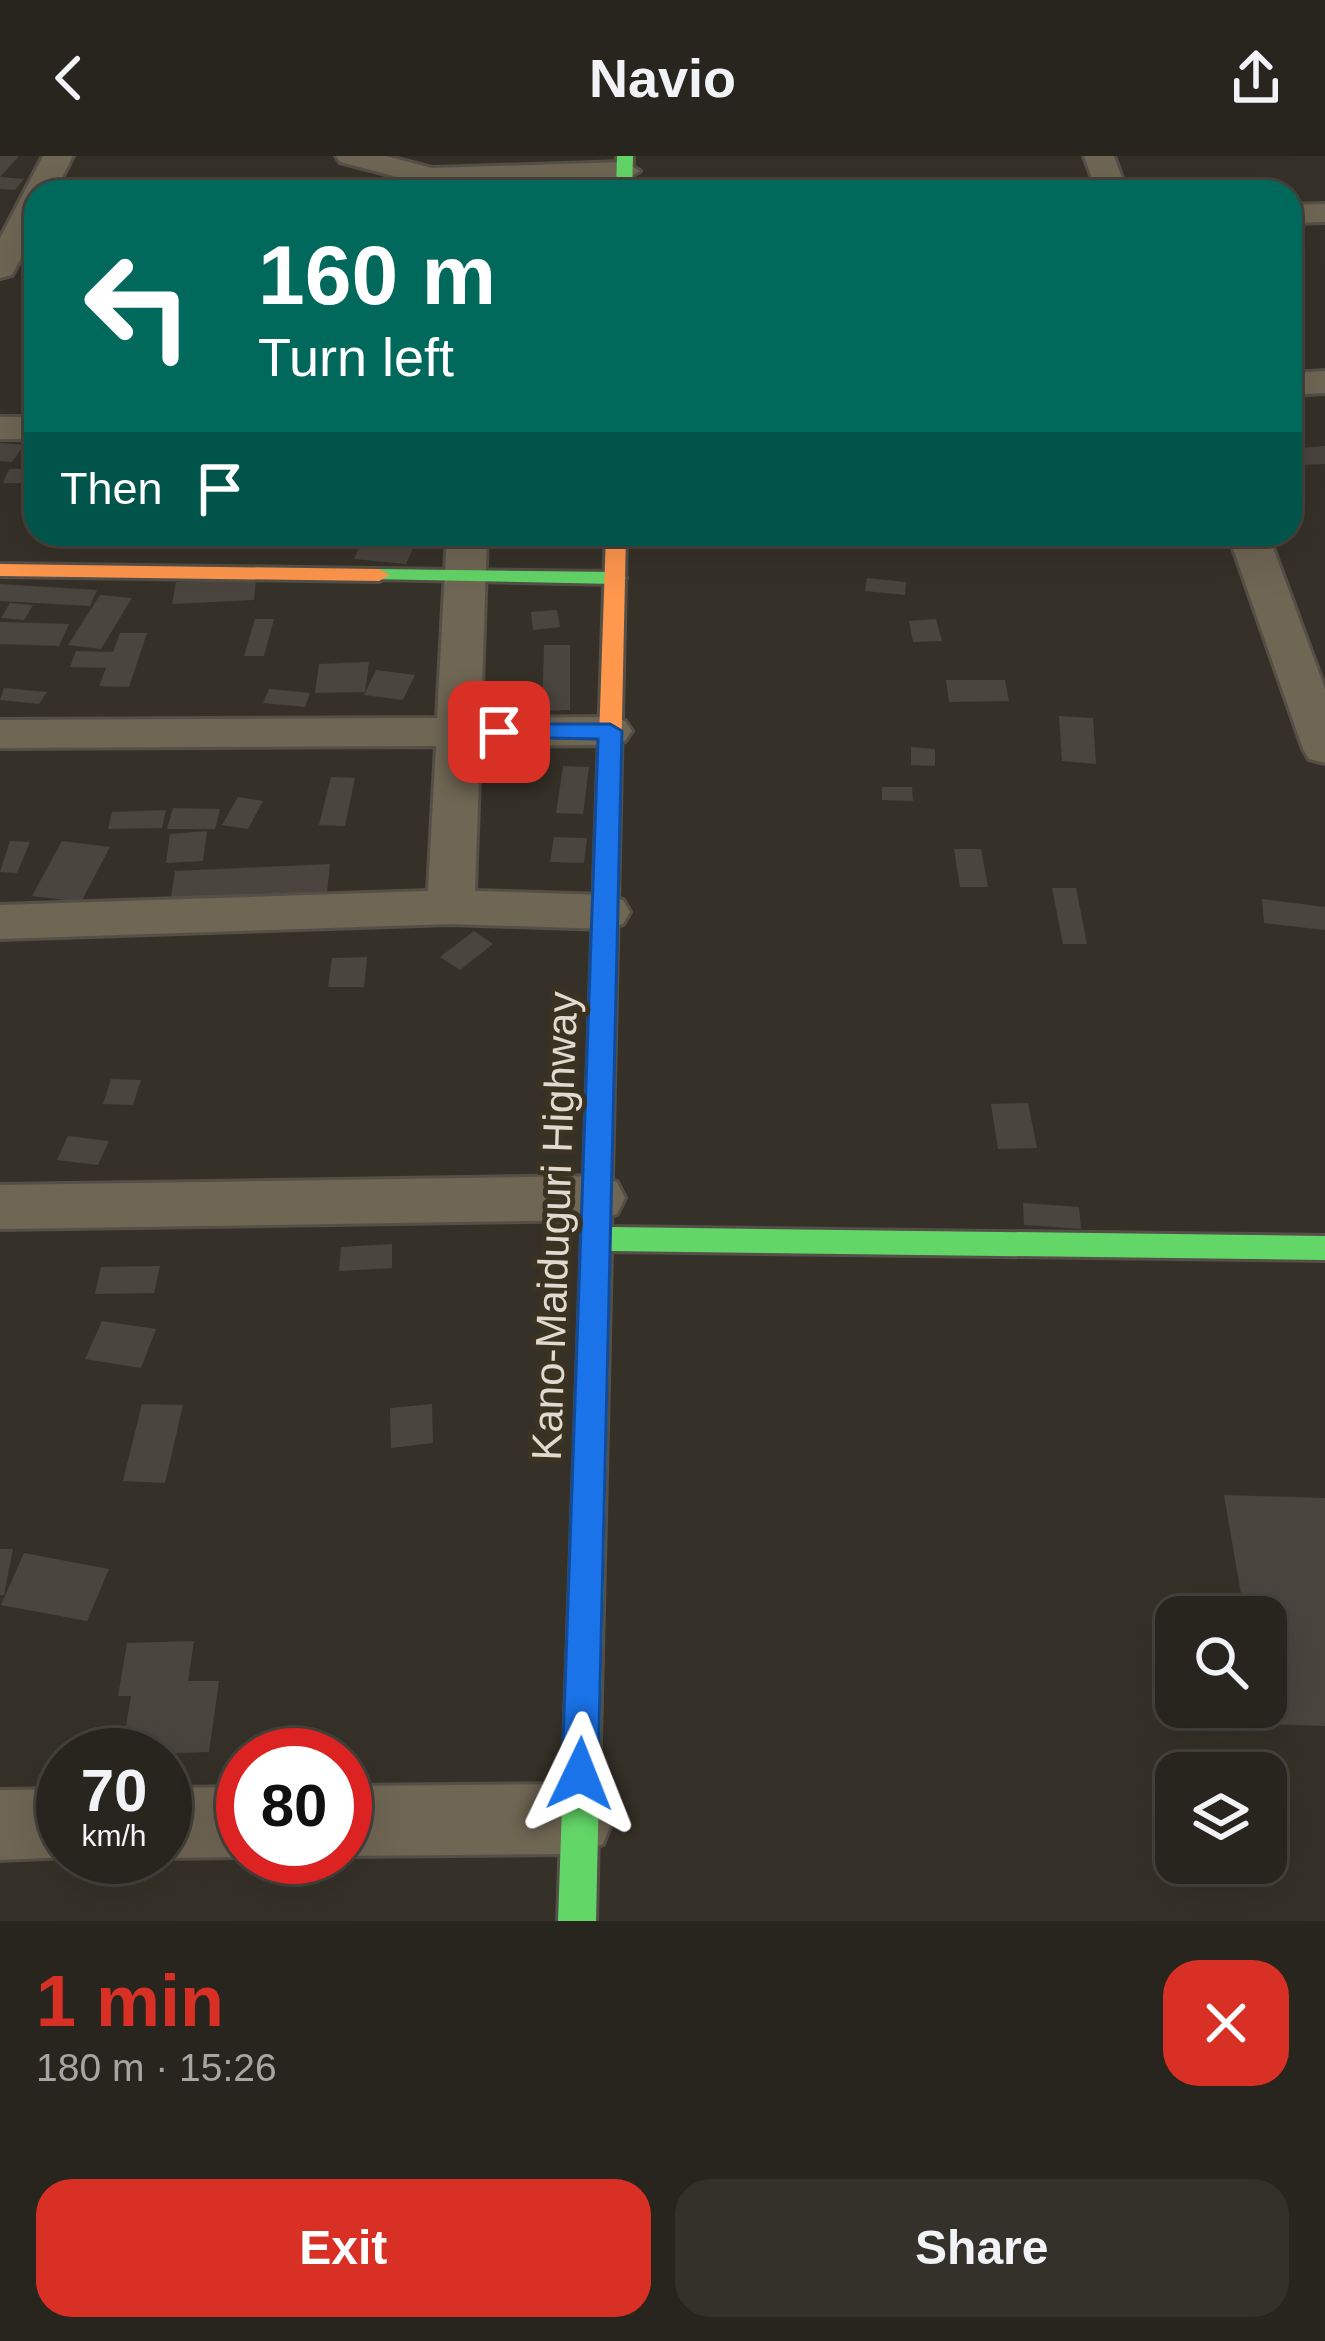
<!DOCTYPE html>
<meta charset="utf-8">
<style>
body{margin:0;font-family:Helvetica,sans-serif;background:#34312b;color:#f1f3f6;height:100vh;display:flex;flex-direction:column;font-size:45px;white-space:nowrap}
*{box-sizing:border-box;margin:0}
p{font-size:39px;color:#a5a5a4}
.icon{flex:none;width:66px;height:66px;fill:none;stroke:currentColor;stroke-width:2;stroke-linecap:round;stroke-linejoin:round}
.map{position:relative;height:1765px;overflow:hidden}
.side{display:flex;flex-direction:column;background:#28251e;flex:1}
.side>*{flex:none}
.banner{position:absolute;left:24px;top:24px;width:1278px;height:366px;border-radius:36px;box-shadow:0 12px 48px #0002,0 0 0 3px #44423c;background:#00695c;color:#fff;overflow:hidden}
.fabs{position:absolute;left:1155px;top:1440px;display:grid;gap:24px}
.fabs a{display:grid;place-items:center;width:132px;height:132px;border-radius:24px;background:#28251e;box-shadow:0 12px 48px #0002,0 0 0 3px #44423c;font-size:60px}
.speed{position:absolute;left:36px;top:1572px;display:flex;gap:24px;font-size:60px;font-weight:700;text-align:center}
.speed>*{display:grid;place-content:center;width:156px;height:156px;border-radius:50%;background:#28251e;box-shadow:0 12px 48px #0002,0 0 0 3px #44423c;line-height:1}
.speed small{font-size:30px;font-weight:400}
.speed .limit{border:18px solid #d22;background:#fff;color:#111}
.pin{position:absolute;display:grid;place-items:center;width:102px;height:102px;color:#fff;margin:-51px;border-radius:24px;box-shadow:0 6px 18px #0006}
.me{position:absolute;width:132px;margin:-66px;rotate:2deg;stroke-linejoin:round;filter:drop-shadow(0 0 9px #0008)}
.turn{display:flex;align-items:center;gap:42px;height:252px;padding:0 36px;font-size:54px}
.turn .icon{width:156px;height:156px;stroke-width:2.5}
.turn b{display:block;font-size:84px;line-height:102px}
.then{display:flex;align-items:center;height:114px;padding:0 36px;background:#0003;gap:24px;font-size:45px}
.round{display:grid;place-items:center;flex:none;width:126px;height:126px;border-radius:36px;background:#34312b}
.headline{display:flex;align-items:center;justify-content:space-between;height:204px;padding:0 36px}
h1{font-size:72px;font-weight:800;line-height:90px;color:#d93025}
.button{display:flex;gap:24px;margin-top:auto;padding:24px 36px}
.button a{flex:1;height:138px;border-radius:36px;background:#d93025;color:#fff;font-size:48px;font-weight:800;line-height:138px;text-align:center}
.button a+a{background:#34312b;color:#f1f3f6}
header{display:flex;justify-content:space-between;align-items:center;height:156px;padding:0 36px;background:#28251e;font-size:54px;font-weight:800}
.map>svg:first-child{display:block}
.building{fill:#4a453e}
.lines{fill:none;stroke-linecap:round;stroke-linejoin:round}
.street-casing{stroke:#544f47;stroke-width:6}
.fast-casing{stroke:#544f47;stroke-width:6}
.slow-casing{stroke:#544f47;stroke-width:6}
.street{fill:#706654;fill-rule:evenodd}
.fast{fill:#63d668;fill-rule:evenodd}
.slow{fill:#ff974d;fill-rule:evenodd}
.route{fill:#1a73e8;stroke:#114b97;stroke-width:3}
.labels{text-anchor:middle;stroke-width:10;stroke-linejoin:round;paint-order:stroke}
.street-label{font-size:42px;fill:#e0dad0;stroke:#3c3222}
</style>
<header><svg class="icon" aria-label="back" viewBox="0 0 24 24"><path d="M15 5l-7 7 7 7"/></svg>Navio<svg class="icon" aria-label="share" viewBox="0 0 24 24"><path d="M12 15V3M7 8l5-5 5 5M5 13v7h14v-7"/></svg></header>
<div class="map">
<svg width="1325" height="1765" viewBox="0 0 1325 1765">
<rect width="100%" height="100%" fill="#363128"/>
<path class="building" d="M0,0H19L0,21L24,23L15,34L0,33Z
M36,281V327H3L9,313H23Z
M0,287L24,289L12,306L0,305Z
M1325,290V308L1299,309L1290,293Z
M89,378H114L108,393H83Z
M365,378H419L406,408L354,403Z
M867,422L906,426L905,439L865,435Z
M256,423L254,444L172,448L176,426Z
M0,428L97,434L90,450L0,445Z
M100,439L132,442L101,493L68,489Z
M10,447L33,449L24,464L1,462Z
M557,454L560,471L533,474L531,456Z
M255,463H274L264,500H244Z
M936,463L942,485L913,486L909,465Z
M0,466L37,467L69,468L59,490L0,488Z
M120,477H147L129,531L99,530L106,512L70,511L76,495L113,496Z
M544,489H570V554L542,555Z
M369,506L365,536L315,537L319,508Z
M376,514L415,519L403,544L364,539Z
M946,524H1005L1009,545L949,546Z
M4,532L47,536L39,548L0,544Z
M269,533L310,537L305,551L263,547Z
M1059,560L1093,562L1096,608L1062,605Z
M911,591L935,593V610L911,609Z
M563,610L589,611L583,658L556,657Z
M331,621L355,622L345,670L319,669Z
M882,631H912L913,645L882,644Z
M238,641L263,645L248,673L222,669Z
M173,652L220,653L215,673H167Z
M166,654L162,672L108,673L112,656Z
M207,675L203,705L166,707L170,678Z
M554,681L587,682L584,707L550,706Z
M10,685L30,686L17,717L0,716Z
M62,685L110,691L81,746L32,740Z
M954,693H981L988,731H960Z
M330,708L327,737L171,742L175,715Z
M1052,732H1076L1087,788H1063Z
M1262,743L1325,751V774L1264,767Z
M474,775L493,788L460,814L440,801Z
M367,801L364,831H328L332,802Z
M111,923L141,924L133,949L103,948Z
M1028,947L1037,992L998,993L991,948Z
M68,980L109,985L98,1009L57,1004Z
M1023,1047L1079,1051L1081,1073L1024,1069Z
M392,1088V1112L339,1115L341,1091Z
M160,1110L154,1137L95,1138L101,1111Z
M102,1165L156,1173L141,1212L85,1203Z
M142,1248L183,1249L165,1327L123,1325Z
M432,1248L433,1287L391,1292L390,1252Z
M1224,1339L1325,1342V1570L1264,1568L1266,1461H1245Z
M0,1393H13L4,1439H0Z
M24,1397L109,1413L87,1465L1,1449Z
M194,1485L188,1525H219L209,1596L121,1599L131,1540H118L127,1487Z"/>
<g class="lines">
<defs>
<path id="street" d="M43,0H73L55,36H36V74L12,119L0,122V82Z
M336,0H386L432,12L625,6L640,15L625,24L432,30L340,6Z
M1084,0H1114L1127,36H1097Z
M1325,48V66L1290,67V49Z
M1325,215V237L1290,239V217Z
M0,261H36V283H0Z
M447,378H487L481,562L610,561L625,565L632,575L625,585L610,589L480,590L475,735L606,739L623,744L630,756L623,768L606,773L451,768L0,783V749L428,735L436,590L0,592V564L437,562Z
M1228,378H1268L1325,533V607L1309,603L1303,593Z
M598,1020L617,1026L625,1042L617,1058L598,1064L0,1073V1029Z
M578,1628L603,1638L613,1663L603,1688L578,1698L345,1700V1630Z
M243,1631V1701L165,1702L163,1701L165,1632Z
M63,1633V1701H67L0,1704V1634Z"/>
<path id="fast" d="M617,0H633L632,36H616Z
M379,413L615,416L626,422L615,428L372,423L368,419Z
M598,1009L608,1013L612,1021L611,1071L1325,1080V1104L611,1095L596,1765H558L584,1021L588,1013Z"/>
<path id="slow" d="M606,378H626L612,1021L608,1029L598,1033L588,1029L584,1021Z
M0,408L379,413L390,419L379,425L0,420Z"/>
</defs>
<use href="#street" class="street-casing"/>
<use href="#fast" class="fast-casing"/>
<use href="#slow" class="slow-casing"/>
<use href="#street" class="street"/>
<use href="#fast" class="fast"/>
<use href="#slow" class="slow"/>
</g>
<path class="route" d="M499,568H610L622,575L598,1618L593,1631L580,1637L567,1631L562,1618L598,583L490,581V571Z"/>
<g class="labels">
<g class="street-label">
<text transform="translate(554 1070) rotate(-88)" y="15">Kano-Maiduguri Highway</text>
</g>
</g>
</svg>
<div class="fabs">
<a><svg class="icon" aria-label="search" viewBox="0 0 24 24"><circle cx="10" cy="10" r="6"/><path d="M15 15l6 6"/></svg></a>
<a><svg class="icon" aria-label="layers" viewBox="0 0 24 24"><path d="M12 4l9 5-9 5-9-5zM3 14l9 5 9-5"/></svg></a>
</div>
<div class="speed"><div>70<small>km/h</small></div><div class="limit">80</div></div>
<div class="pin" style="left:499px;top:576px;background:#d93025"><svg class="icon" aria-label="arrive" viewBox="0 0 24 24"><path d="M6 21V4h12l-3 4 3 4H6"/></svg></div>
<svg class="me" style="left:580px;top:1618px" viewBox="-20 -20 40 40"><path d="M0-17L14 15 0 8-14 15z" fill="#1a73e8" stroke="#fff" stroke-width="4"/></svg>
<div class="banner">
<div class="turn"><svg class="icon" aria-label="left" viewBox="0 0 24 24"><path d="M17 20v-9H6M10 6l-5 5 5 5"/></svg><div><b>160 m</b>Turn left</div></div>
<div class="then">Then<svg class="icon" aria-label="arrive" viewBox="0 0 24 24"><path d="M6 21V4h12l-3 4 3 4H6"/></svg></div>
</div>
</div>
<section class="side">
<div class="headline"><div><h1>1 min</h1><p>180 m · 15:26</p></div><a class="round" style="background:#d93025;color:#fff"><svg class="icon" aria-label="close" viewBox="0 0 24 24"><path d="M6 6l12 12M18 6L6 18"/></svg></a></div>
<div class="button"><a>Exit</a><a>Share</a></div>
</section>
